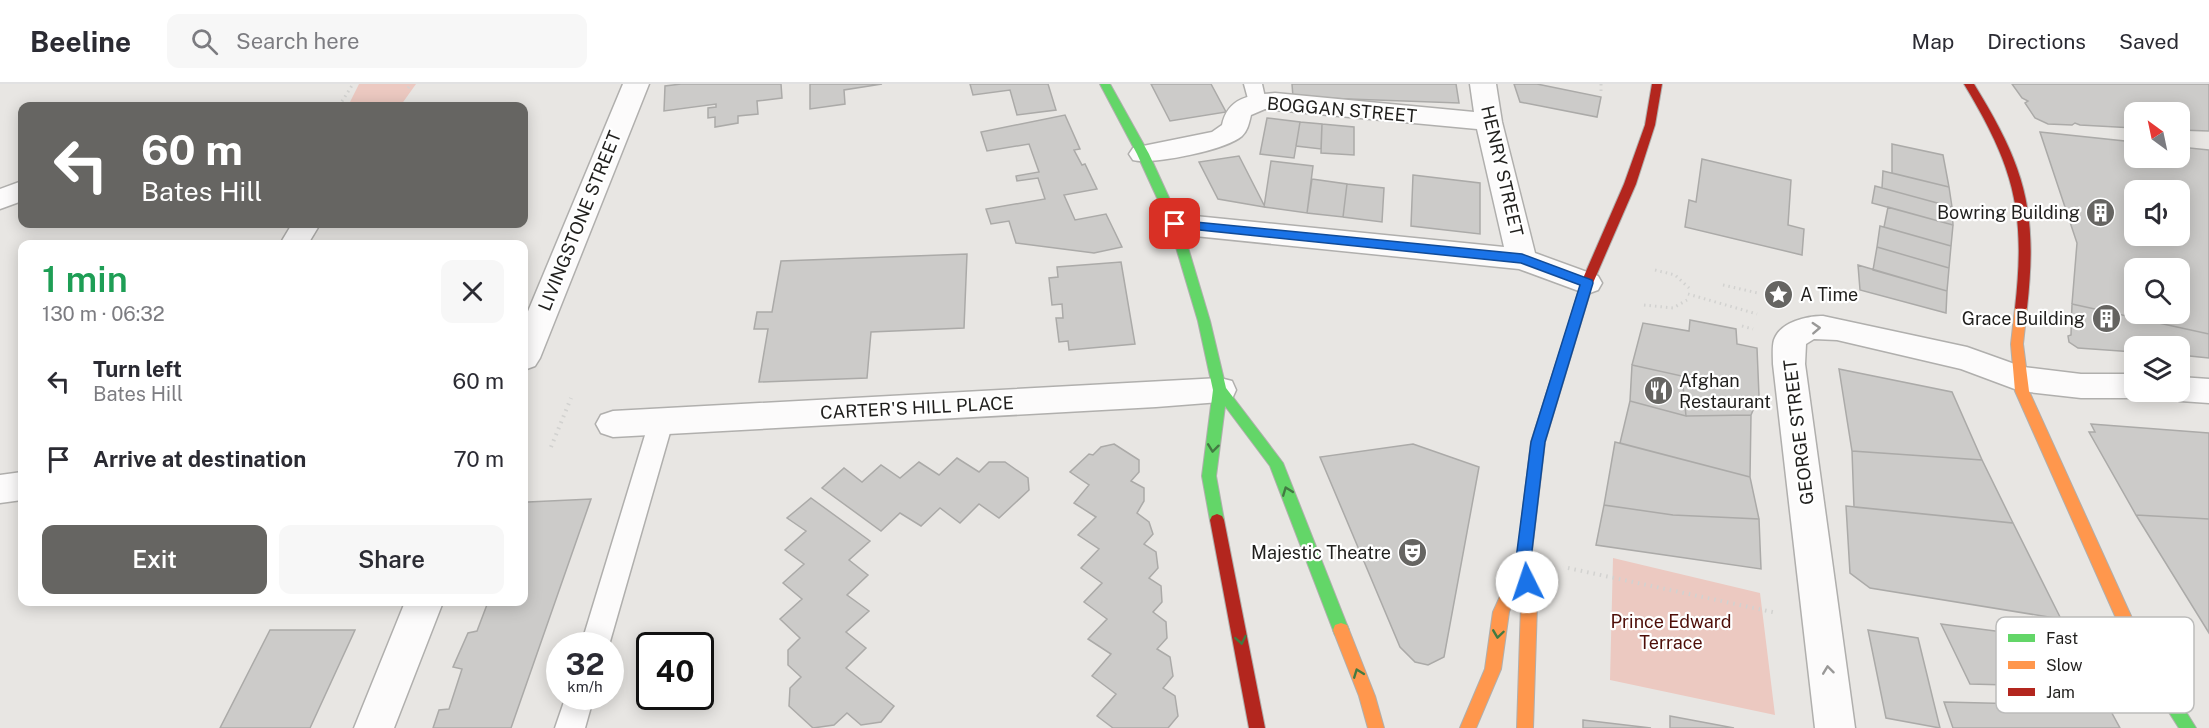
<!DOCTYPE html>
<meta charset="utf-8">
<style>
body{margin:0;font-family:"Public Sans",sans-serif;background:#f7f7f7;color:#2b2b33;height:100vh;display:flex;flex-direction:column;font-size:22px;white-space:nowrap}
*{box-sizing:border-box;margin:0}
p{font-size:20px;color:#7c7c81}
.icon{flex:none;width:33px;height:33px;fill:none;stroke:currentColor;stroke-width:2;stroke-linecap:round;stroke-linejoin:round}
.map{position:relative;flex:1;overflow:hidden}
.panel{position:absolute;left:18px;top:156px;width:510px;height:366px;display:flex;flex-direction:column;background:#fff;border-radius:12px;box-shadow:0 3px 15px #0003}
.panel>*{flex:none}
.hud{position:absolute;left:18px;top:18px;width:510px;height:126px;border-radius:12px;box-shadow:0 3px 15px #0003;background:#666562;color:#fff;overflow:hidden}
.needle{width:39px;rotate:327deg}
.fabs{position:absolute;left:2124px;top:18px;display:grid;gap:12px}
.fabs a{display:grid;place-items:center;width:66px;height:66px;border-radius:12px;background:#fff;box-shadow:0 3px 15px #0003;font-size:30px}
.speed{position:absolute;left:546px;top:548px;display:flex;gap:12px;font-size:30px;font-weight:700;text-align:center}
.speed>*{display:grid;place-content:center;width:78px;height:78px;border-radius:50%;background:#fff;box-shadow:0 3px 15px #0003;line-height:1}
.speed small{font-size:15px;font-weight:400}
.speed .limit{border:3px solid #111;border-radius:9px;background:#fff;color:#111}
.pin{position:absolute;display:grid;place-items:center;width:51px;height:51px;color:#fff;margin:-26px;border-radius:12px;box-shadow:0 3px 9px #0006}
.me{position:absolute;width:66px;margin:-33px;rotate:356deg;stroke-linejoin:round;filter:drop-shadow(0 0 4px #0008)}
.turn{display:flex;align-items:center;gap:21px;height:126px;padding:0 24px;font-size:27px}
.turn .icon{width:78px;height:78px;stroke-width:2.5}
.turn b{display:block;font-size:42px;line-height:51px}
.round{display:grid;place-items:center;flex:none;width:63px;height:63px;border-radius:12px;background:#f7f7f7}
.summary{display:flex;align-items:center;justify-content:space-between;height:102px;padding:0 24px}
h1{font-size:36px;font-weight:600;line-height:45px;color:#1e9e55}
.action{display:flex;gap:12px;margin-top:auto;padding:12px 24px}
.action a{flex:1;height:69px;border-radius:12px;background:#666562;color:#fff;font-size:24px;font-weight:600;line-height:69px;text-align:center}
.action a+a{background:#f7f7f7;color:#2b2b33}
ul{padding:0;list-style:none}
li{display:flex;align-items:center;gap:18px;height:78px;padding:0 24px}
li div{flex:1}
li b{display:block;font-size:22px}
li em{font-style:normal}
header{display:flex;align-items:center;gap:36px;box-sizing:border-box;height:84px;padding:0 30px;background:#fff;border-bottom:2px solid #e1e1e2}
header strong{font-size:28px}
nav{display:flex;gap:33px;margin-inline-start:auto;font-size:21px}
.search{width:420px;height:54px;background:#f7f7f7;display:flex;align-items:center;gap:15px;box-sizing:border-box;padding:0 21px;border-radius:12px;color:#7c7c81;font-size:22px}
.map>svg:first-child{display:block}
.green{fill:#ecc9c1}
.building{fill:#cccbc9;stroke:#abaaa8;stroke-width:1.5;fill-rule:evenodd}
.lines{fill:none;stroke-linecap:round;stroke-linejoin:round}
.lane-casing{stroke:#b0afad;stroke-width:3}
.street-casing{stroke:#b0afad;stroke-width:3}
.fast-casing{stroke:#b0afad;stroke-width:2}
.slow-casing{stroke:#b0afad;stroke-width:2}
.jam-casing{stroke:#b0afad;stroke-width:2}
.path-far1{stroke:#d2d2d0;stroke-width:3;stroke-dasharray:1.5 4;stroke-linecap:butt}
.path{stroke:#d2d2d0;stroke-width:4;stroke-dasharray:1.5 5;stroke-linecap:butt}
.lane{fill:#fcfbfb;fill-rule:evenodd}
.street{fill:#fcfbfb;fill-rule:evenodd}
.fast{fill:#63d668;fill-rule:evenodd}
.slow{fill:#ff974d;fill-rule:evenodd}
.jam{fill:#b3261e;fill-rule:evenodd}
.oneway{stroke:#999897}
.oneway2{stroke:#427a42}
.route{fill:#1a73e8;stroke:#114b97;stroke-width:1.5}
.labels{text-anchor:middle;stroke-width:4.5;stroke-linejoin:round;paint-order:stroke}
.street-label{font-size:18px;fill:#201f1d;stroke:#fff}
.poi-label{font-size:18px;fill:#201f1d;stroke:#fff;text-anchor:end}
.park-label{font-size:18px;fill:#4e0e08;stroke:#fff}
.key{fill:#fff;stroke:#bcbcbb;stroke-width:1.5}
.key-label{font-size:16px;fill:#201f1d}
</style>
<header>
<strong>Beeline</strong>
<div class="search"><svg class="icon" aria-label="search" viewBox="0 0 24 24"><circle cx="10" cy="10" r="6"/><path d="M15 15l6 6"/></svg>Search here</div>
<nav><a>Map</a><a>Directions</a><a>Saved</a></nav>
</header>
<div class="map">
<svg width="2209" height="644" viewBox="0 0 2209 644">
<rect width="100%" height="100%" fill="#e8e6e3"/>
<path class="green" d="M359,0H416L401,21L348,22Z
M1613,474L1760,509L1775,631L1610,596Z"/>
<path class="building" d="M681,0H781L782,14L757,17L758,30L738,32V39L715,43V33L708,34V24L716,23V20L664,27L665,2Z
M810,0H882L844,6L845,20L810,25Z
M970,0H1048L1056,26L1017,31L1010,6L973,11Z
M1151,0H1211L1226,28L1170,37Z
M1292,0H1456L1459,19L1293,13Z
M1514,0H1537L1601,13L1597,33L1520,18Z
M2012,0H2209V47L2180,46V28H2134V44L2080,41L2075,39L2072,41L2048,40L2035,34L2025,19L2028,17L2022,14Z
M1065,31L1080,65L1074,66L1082,81L1085,80L1097,105L1064,111L1075,136L1106,130L1122,163L1094,169L1016,159L1009,137L991,140L986,125L1045,115L1038,94L1017,97L1016,92L1039,88L1029,60L987,67L981,48Z
M1267,34L1300,38L1294,74L1260,70Z
M1300,38L1322,40L1321,65L1296,62Z
M1322,40L1354,43V71L1321,69Z
M2040,48L2134,58V74H2180V63L2209,66V250L2072,220L2077,159ZM2134,106H2180V152H2134ZM2134,184H2180V230H2134Z
M1892,60L1943,71L1949,103L1892,89Z
M1239,72L1265,123H1264L1218,115L1199,78Z
M1702,75L1791,96L1788,141L1804,145L1802,171L1685,143L1689,116L1696,118Z
M1271,77L1313,82L1307,129L1264,123Z
M1883,87L1949,103L1952,123L1882,104Z
M1413,91L1480,99V150L1411,142Z
M1312,95L1347,100L1343,133L1307,129Z
M1347,100L1384,104L1382,138L1343,133Z
M1875,102L1952,123L1953,141L1872,119Z
M1888,123L1953,141L1951,162L1884,143Z
M1880,142L1951,162L1949,184L1877,163Z
M1877,163L1949,184L1947,207L1873,186Z
M967,170L964,244L871,248L867,294L759,298L768,245H754L757,228H772L781,177Z
M1121,178L1135,260L1069,266L1068,257L1059,258L1056,234H1063L1062,220L1052,221L1049,194L1058,193L1057,183Z
M1858,181L1947,207L1946,229L1860,206Z
M2072,220L2209,250V274L2180,271V262H2134V268L2078,264L2069,258L2068,252L2071,251Z
M1690,236L1736,245L1737,260L1757,264L1759,312L1751,331L1686,332L1682,292L1632,281L1643,239L1689,247Z
M1632,281L1682,292L1686,332L1630,317Z
M1839,285L1952,308L1982,376L1852,367Z
M1630,317L1686,332L1751,331L1750,393L1620,359Z
M2091,340L2209,349V435L2136,431L2089,348H2095Z
M1615,358L1750,393L1759,435L1673,431L1604,421Z
M1114,360L1139,376V388L1131,397L1144,404V417L1137,429L1149,438L1153,450L1144,460L1156,468L1158,484L1149,494L1161,502L1162,518L1153,528L1166,538L1167,554L1157,565L1170,573L1173,592L1163,604L1175,612L1178,632L1168,644H1113L1097,632L1116,610L1092,592L1111,570L1088,555L1107,535L1084,518L1102,499L1081,484L1099,465L1078,451L1096,433L1074,419L1089,401L1070,388L1089,370L1093,371L1101,363Z
M1413,360L1479,383L1444,573L1428,581L1415,578L1400,563L1320,373Z
M1852,367L1982,376L2013,439L1854,423Z
M957,374L979,388L989,378H1005L1028,394L1029,406L999,434L979,420L960,439L940,424L921,442L900,429L881,447L822,404L844,384L862,398L881,381L900,394L919,378L939,391Z
M811,414L870,457L849,476L868,491L847,511L869,527L846,548L866,564L846,584L894,622L881,638L861,641L847,629L834,641L813,644L789,622L790,604L801,593L788,581V566L800,554L780,535L802,515L783,499L804,480L785,466L806,447L787,434Z
M591,415L511,644H433L439,626L449,625L462,585L453,583L468,549L477,547L488,518H524V421L528,418Z
M1604,421L1673,431L1759,435L1761,485L1596,461Z
M1846,422L2013,439L2061,535L1870,504L1850,489Z
M2136,431L2209,435V549Z
M1941,540L2072,557L2108,622L2019,620L2008,601L1970,600Z
M270,546H355L310,644H220Z
M1868,546L1918,554L1940,644L1886,634Z
M1944,618L2108,622L2120,644H1953Z
M1670,632L1734,644H1670Z
M1583,636L1651,644H1583Z"/>
<g class="lines">
<defs>
<path id="lane" d="M1244,0H1262L1266,18L1264,22H1250Z
M661,329L670,331L673,338L609,561H581L649,338L652,331Z
M566,612H594L585,644H555Z"/>
<path id="street" d="M623,0H649L540,274L535,282L524,286V237Z
M1470,0H1496L1502,38L1535,169L1598,192L1602,199L1598,206L1587,210L1519,185L1175,150L1165,147L1161,140L1165,133L1175,130L1504,163L1477,45L1265,25L1251,31C1249,39 1248,46 1242,52C1226,66 1153,81 1133,76L1129,70L1133,64L1212,48L1222,41C1228,13 1250,11 1275,9L1474,28Z
M22,97V117L0,125V105Z
M292,140H320L308,160H280Z
M1823,232L1967,263L2023,283L2081,290H2134V308H2147L2146,311L2134,314H2081L2020,307L1961,285L1837,256L1814,255L1806,260L1805,280L1855,644H1815L1773,280C1773,273 1772,263 1774,256C1780,238 1807,232 1823,232Z
M2180,293L2209,295V319L2180,317L2168,314L2165,308H2180Z
M1220,294L1232,297L1236,306L1232,315L1220,318L1156,323L613,353L601,349L596,340L601,331L613,327Z
M22,388V416L0,419V391Z
M405,518H443L394,644H354Z"/>
<path id="fast" d="M1100,0H1110L1149,70L1181,140L1210,237L1226,304L1283,379L1349,546L1347,551L1341,553L1335,551L1333,546L1270,382L1225,322L1216,392L1224,436L1222,440L1217,442L1212,440L1210,436L1202,392L1213,306L1198,237L1169,140L1137,70Z
M2138,558L2144,560L2196,644H2179L2132,570L2130,565L2132,560Z"/>
<path id="slow" d="M2021,220L2027,224L2023,260L2029,307L2146,565L2144,570L2138,572L2132,570L2015,307L2011,260L2015,224Z
M1574,237L1580,242L1545,358L1531,475L1537,521L1533,644H1517L1521,521L1519,503L1509,528L1501,585L1476,644H1460L1485,585L1493,528L1517,475L1531,358L1568,242Z
M1341,539L1347,541L1349,546L1375,612L1384,644H1368L1359,612L1333,546L1335,541Z"/>
<path id="jam" d="M1652,0H1662L1655,41L1636,100L1593,199L1580,242L1574,247L1569,245L1568,242L1581,199L1624,100L1645,41Z
M1964,0H1974C2025,83 2038,126 2027,224L2021,228L2015,224C2026,127 2014,83 1964,0Z
M1217,430L1222,432L1224,436L1265,644H1249L1210,436L1212,432Z"/>
</defs>
<use href="#lane" class="lane-casing"/>
<use href="#street" class="street-casing"/>
<use href="#fast" class="fast-casing"/>
<use href="#slow" class="slow-casing"/>
<use href="#jam" class="jam-casing"/>
<path class="path-far1" d="M1601,0V7
M408,4L411,0
M339,22L353,0
M1655,186L1675,191L1689,204
M1723,201L1758,209
M1688,210L1757,230
M1644,221L1673,224L1687,216
M1742,242L1753,245"/>
<path class="path" d="M551,363L571,314
M1568,484L1777,529"/>
<use href="#lane" class="lane"/>
<use href="#street" class="street"/>
<use href="#fast" class="fast"/>
<use href="#slow" class="slow"/>
<use href="#jam" class="jam"/>
</g>
<defs><path id="oneway-chevron" d="M-2-3.5L2.5 0L-2 3.5" fill="none" stroke-width="1.6" stroke-linecap="round" stroke-linejoin="round" transform="scale(1.5)"/></defs>
<g class="oneway">
<use href="#oneway-chevron" transform="translate(1816 244) rotate(-3)"/>
<use href="#oneway-chevron" transform="translate(1828 586) rotate(-97)"/>
</g>
<g class="oneway2">
<use href="#oneway-chevron" transform="translate(1213 364) rotate(97)"/>
<use href="#oneway-chevron" transform="translate(1287 407) rotate(-111)"/>
<use href="#oneway-chevron" transform="translate(1498 550) rotate(98)"/>
<use href="#oneway-chevron" transform="translate(1241 556) rotate(79)"/>
<use href="#oneway-chevron" transform="translate(1358 589) rotate(-111)"/>
</g>
<path class="route" d="M1175,136L1522,170L1592,196L1593,199L1545,358L1531,475L1534,498L1532,503L1527,505L1521,503L1516,475L1531,358L1580,201L1521,179L1171,143V137Z"/>
<defs>
<symbol id="building-disc" viewBox="-11 -11 22 22"><circle r="9.5" fill="#666562" stroke="#fff"/><path d="M-4-6H4V6H1V3H-1V6H-4ZM-2.5-4.3h1.7v1.8h-1.7ZM.8-4.3h1.7v1.8H.8ZM-2.5-1h1.7V.8h-1.7ZM.8-1h1.7V.8H.8Z" fill="#fff"/></symbol>
<symbol id="sight-disc" viewBox="-11 -11 22 22"><circle r="9.5" fill="#666562" stroke="#fff"/><path d="M0-6L1.8-2.2L6-1.7L2.9 1.2L3.7 5.4L0 3.3L-3.7 5.4L-2.9 1.2L-6-1.7L-1.8-2.2Z" fill="#fff"/></symbol>
<symbol id="restaurant-disc" viewBox="-11 -11 22 22"><circle r="9.5" fill="#666562" stroke="#fff"/><path d="M-5-6h1v4h1v-4h1v4h1v-4h1v5L-1.5 .5V6h-2V.5L-5-1ZM5-6V6H3V1.5H1.5Q1.5-4 5-6Z" fill="#fff"/></symbol>
<symbol id="theatre-disc" viewBox="-11 -11 22 22"><circle r="9.5" fill="#666562" stroke="#fff"/><path d="M-5-5.5Q0-4 5-5.5V0Q5 5 0 6Q-5 5-5 0ZM-3.3-2.5H-1v1.5H-3.3ZM1-2.5H3.3v1.5H1ZM-2.8 1Q0 5.5 2.8 1Z" fill="#fff"/></symbol>
</defs>
<g fill-rule="evenodd">
<use href="#building-disc" x="2084" y="112" width="33" height="33"/>
<use href="#sight-disc" x="1762" y="194" width="33" height="33"/>
<use href="#building-disc" x="2090" y="218" width="33" height="33"/>
<use href="#restaurant-disc" x="1642" y="290" width="33" height="33"/>
<use href="#theatre-disc" x="1396" y="452" width="33" height="33"/>
</g>
<g class="labels">
<g class="street-label">
<text transform="translate(1342 26) rotate(5)" y="6">BOGGAN STREET</text>
<text transform="translate(1502 87) rotate(77)" y="6">HENRY STREET</text>
<text transform="translate(580 137) rotate(-68)" y="6">LIVINGSTONE STREET</text>
<text transform="translate(917 324) rotate(-3)" y="6">CARTER'S HILL PLACE</text>
<text transform="translate(1799 348) rotate(-97)" y="6">GEORGE STREET</text>
</g>
<g class="poi-label">
<text x="2080" y="135">Bowring Building</text>
<text x="1800" y="217" text-anchor="start">A Time</text>
<text x="2085" y="241">Grace Building</text>
<text x="1679" y="303" text-anchor="start">Afghan<tspan x="1679" dy="21">Restaurant</tspan></text>
<text x="1391" y="475">Majestic Theatre</text>
</g>
<g class="park-label">
<text x="1671" y="544">Prince Edward<tspan x="1671" dy="21">Terrace</tspan></text>
</g>
</g>
<rect x="1996" y="533" width="198" height="96" rx="9" class="key"/>
<rect x="2008" y="550" width="27" height="8" fill="#63d668"/>
<rect x="2008" y="577" width="27" height="8" fill="#ff974d"/>
<rect x="2008" y="604" width="27" height="8" fill="#b3261e"/>
<g class="key-label">
<text x="2046" y="560">Fast</text>
<text x="2046" y="587">Slow</text>
<text x="2046" y="614">Jam</text>
</g>
</svg>
<div class="fabs">
<a><svg class="needle" viewBox="-14 -14 28 28"><path d="M0-13l5 13h-10z" fill="#e53935"/><path d="M0 13l5-13h-10z" fill="#7c7c81"/></svg></a>
<a><svg class="icon" aria-label="sound" viewBox="0 0 24 24"><path d="M4 9h4l5-4v14l-5-4H4zM17 9q2 3 0 6"/></svg></a>
<a><svg class="icon" aria-label="search" viewBox="0 0 24 24"><circle cx="10" cy="10" r="6"/><path d="M15 15l6 6"/></svg></a>
<a><svg class="icon" aria-label="layers" viewBox="0 0 24 24"><path d="M12 4l9 5-9 5-9-5zM3 14l9 5 9-5"/></svg></a>
</div>
<div class="speed"><div>32<small>km/h</small></div><div class="limit">40</div></div>
<div class="pin" style="left:1175px;top:140px;background:#d93025"><svg class="icon" aria-label="arrive" viewBox="0 0 24 24"><path d="M6 21V4h12l-3 4 3 4H6"/></svg></div>
<svg class="me" style="left:1527px;top:498px" viewBox="-20 -20 40 40"><circle r="19" fill="#fff"/><path d="M0-13L10 11 0 6-10 11z" fill="#1a73e8"/></svg>
<div class="hud">
<div class="turn"><svg class="icon" aria-label="left" viewBox="0 0 24 24"><path d="M17 20v-9H6M10 6l-5 5 5 5"/></svg><div><b>60 m</b>Bates Hill</div></div>
</div>
<section class="panel">
<div class="summary"><div><h1>1 min</h1><p>130 m · 06:32</p></div><a class="round"><svg class="icon" aria-label="close" viewBox="0 0 24 24"><path d="M6 6l12 12M18 6L6 18"/></svg></a></div>
<ul>
<li><svg class="icon" aria-label="left" viewBox="0 0 24 24"><path d="M17 20v-9H6M10 6l-5 5 5 5"/></svg><div><b>Turn left</b><p>Bates Hill</p></div><em>60 m</em></li>
<li><svg class="icon" aria-label="arrive" viewBox="0 0 24 24"><path d="M6 21V4h12l-3 4 3 4H6"/></svg><div><b>Arrive at destination</b></div><em>70 m</em></li>
</ul>
<div class="action"><a>Exit</a><a>Share</a></div>
</section>
</div>
